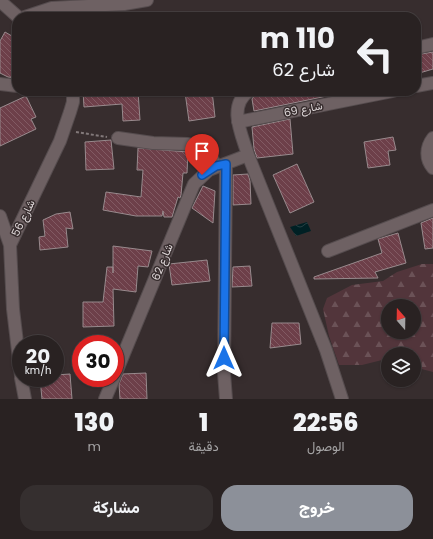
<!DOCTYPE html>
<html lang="ar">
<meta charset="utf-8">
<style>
body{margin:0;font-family:Poppins,Vazirmatn,sans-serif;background:#352f2f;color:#f1f3f6;direction:rtl;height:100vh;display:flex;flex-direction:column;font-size:15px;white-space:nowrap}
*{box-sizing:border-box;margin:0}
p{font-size:13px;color:#a5a4a5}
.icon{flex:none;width:22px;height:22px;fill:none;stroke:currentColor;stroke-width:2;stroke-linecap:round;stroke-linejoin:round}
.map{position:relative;height:399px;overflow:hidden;direction:ltr}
.panel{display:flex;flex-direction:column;background:#292222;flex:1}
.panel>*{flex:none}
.banner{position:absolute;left:12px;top:12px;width:409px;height:84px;border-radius:16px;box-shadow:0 1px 3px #0004,0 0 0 1px #453f40;direction:rtl;background:#292222;color:#f1f3f6;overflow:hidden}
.needle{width:26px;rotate:340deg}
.controls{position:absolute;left:381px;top:299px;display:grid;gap:8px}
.controls a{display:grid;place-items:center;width:40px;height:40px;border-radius:50%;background:#292222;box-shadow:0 1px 3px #0004,0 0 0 1px #453f40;font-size:20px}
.speed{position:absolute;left:12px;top:335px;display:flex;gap:8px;font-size:20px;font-weight:700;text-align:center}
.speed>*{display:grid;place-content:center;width:52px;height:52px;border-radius:50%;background:#292222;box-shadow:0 1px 3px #0004,0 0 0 1px #453f40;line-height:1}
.speed small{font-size:10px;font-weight:400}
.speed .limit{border:6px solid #d22;background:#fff;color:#111}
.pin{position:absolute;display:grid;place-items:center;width:34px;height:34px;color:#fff;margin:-41px -17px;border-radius:50% 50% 50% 0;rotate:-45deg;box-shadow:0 0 4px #0007}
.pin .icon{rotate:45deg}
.me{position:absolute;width:44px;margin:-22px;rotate:0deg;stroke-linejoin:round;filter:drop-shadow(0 0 3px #0008)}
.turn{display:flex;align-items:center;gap:14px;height:84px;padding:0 20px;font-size:18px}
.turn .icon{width:52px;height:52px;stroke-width:2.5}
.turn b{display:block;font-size:28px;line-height:34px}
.eta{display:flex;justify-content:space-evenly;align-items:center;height:68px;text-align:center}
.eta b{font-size:24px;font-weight:800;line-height:28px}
.primary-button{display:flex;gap:8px;margin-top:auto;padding:8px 20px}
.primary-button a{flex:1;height:46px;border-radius:16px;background:#8c9099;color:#fff;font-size:16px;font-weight:800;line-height:46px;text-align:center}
.primary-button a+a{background:#352f2f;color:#f1f3f6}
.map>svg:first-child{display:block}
.forest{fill:url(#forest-firs);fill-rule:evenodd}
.water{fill:url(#water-waves)}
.building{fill:url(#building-back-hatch);stroke:#988a8d}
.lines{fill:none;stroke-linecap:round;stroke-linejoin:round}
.street-casing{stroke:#554c4e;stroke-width:14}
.path{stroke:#82797a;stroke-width:2;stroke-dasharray:3 2;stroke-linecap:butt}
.street{stroke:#6e6163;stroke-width:12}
.route-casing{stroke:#114b97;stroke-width:10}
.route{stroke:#1a73e8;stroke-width:7}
.labels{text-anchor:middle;stroke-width:3;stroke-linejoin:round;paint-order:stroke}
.street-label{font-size:11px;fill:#e0d9da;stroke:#372d2e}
</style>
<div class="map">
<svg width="433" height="399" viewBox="0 0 433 399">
<defs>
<pattern id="forest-firs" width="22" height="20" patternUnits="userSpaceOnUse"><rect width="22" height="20" fill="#52353b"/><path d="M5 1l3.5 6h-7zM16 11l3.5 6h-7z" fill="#6b5257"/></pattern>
<pattern id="water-waves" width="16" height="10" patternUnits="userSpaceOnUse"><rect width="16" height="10" fill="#002024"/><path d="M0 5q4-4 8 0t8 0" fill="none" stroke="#254043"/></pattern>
<pattern id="building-back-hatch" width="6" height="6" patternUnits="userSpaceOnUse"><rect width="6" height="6" fill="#6d3f49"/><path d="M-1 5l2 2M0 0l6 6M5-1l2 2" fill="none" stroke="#825a63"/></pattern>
</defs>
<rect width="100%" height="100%" fill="#372d2e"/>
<path class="forest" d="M422,264H433V372L414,367V354H388V361L382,360L362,365H339L329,336L323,309L327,298L352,285L383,281L397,272ZM388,306H414V332H388Z"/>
<path class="water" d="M307,222L311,231L296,236L290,227Z"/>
<path class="building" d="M5,32L17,39V78L8,77L0,73V41Z
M433,52V69L416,74V55Z
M83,91H138L140,120L123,121L122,104L84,107Z
M195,91H212L215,117L189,121L185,92Z
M267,91H337V94L254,111L252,99L256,93Z
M26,96L36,117L31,119L36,129L0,146V108Z
M290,119L293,154L257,158L254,149L252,127Z
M393,137L396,150L388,151L390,165L368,168L364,142Z
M111,140L114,169L86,170L85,142Z
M138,148L188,152L187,173H183L181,195L180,198L178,197L172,217H164L163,211L162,216H136L103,210L106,192L141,197L143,170H137Z
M297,164L314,202L290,213L273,175Z
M248,174L250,181L251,204L233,205V175Z
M203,186L215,191L213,223L192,208Z
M70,212L73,229L66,228L68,247L40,250L39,237L45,236L43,220L56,214Z
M433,218V248L425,249L421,223Z
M398,233L406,263L375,272L378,278L314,279V277L382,253L378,239Z
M113,246L152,251L148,267L138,266L136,292L113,289L114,326L83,327V302H103L107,267H113V273Z
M207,260L210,281L172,285L169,264Z
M250,266L252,286L232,287L233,267Z
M272,323H299L301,344L270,348Z
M146,373L147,399H120L119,384L123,374Z
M70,374L72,399H42L40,378H55V375Z"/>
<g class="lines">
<defs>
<path id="street" d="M0,1L18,17
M25,17L52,8L124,4L147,0
M416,48L433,44
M0,84L17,86
M416,86L433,83
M249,91C227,106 242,135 248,155L326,350L342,399
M238,122L393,91
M118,138L153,143L188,144L206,148L216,166
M433,138C426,147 425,159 433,168
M0,216L10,245
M328,251L433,210
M115,375L194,184L209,170L248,155
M21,376L13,309L10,245L60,141L70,112L73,102V91
M21,378L25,399
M105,399L114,378
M226,399L224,373L226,164"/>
</defs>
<use href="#street" class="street-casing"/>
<path class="path" d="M76,132L107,137"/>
<use href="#street" class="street"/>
</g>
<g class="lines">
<defs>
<path id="route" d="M202,175L216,166L226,164L224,358"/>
</defs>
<use href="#route" class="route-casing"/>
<use href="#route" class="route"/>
</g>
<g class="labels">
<g class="street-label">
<text transform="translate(303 109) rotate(-11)" y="4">شارع 69</text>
<text transform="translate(23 218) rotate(-64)" y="4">شارع 56</text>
<text transform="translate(162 262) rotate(-68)" y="4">شارع 62</text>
</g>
</g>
</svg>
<div class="controls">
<a><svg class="needle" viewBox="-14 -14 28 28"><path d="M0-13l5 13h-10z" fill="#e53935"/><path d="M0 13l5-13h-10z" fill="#a5a4a5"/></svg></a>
<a><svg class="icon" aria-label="layers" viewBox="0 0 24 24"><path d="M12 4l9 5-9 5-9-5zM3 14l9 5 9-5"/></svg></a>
</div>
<div class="speed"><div>20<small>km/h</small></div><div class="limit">30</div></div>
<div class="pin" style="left:202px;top:175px;background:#d93025"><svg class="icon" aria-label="arrive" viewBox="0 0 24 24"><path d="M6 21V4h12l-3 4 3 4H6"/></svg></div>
<svg class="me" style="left:224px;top:358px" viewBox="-20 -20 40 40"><path d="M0-17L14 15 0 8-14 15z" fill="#1a73e8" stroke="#fff" stroke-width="4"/></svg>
<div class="banner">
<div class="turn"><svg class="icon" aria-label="left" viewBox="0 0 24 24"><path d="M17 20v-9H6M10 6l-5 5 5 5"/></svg><div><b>110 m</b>شارع 62</div></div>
</div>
</div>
<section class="panel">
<div class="eta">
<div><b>22:56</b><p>الوصول</p></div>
<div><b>1</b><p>دقيقة</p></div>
<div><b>130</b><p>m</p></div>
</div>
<div class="primary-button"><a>خروج</a><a>مشاركة</a></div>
</section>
